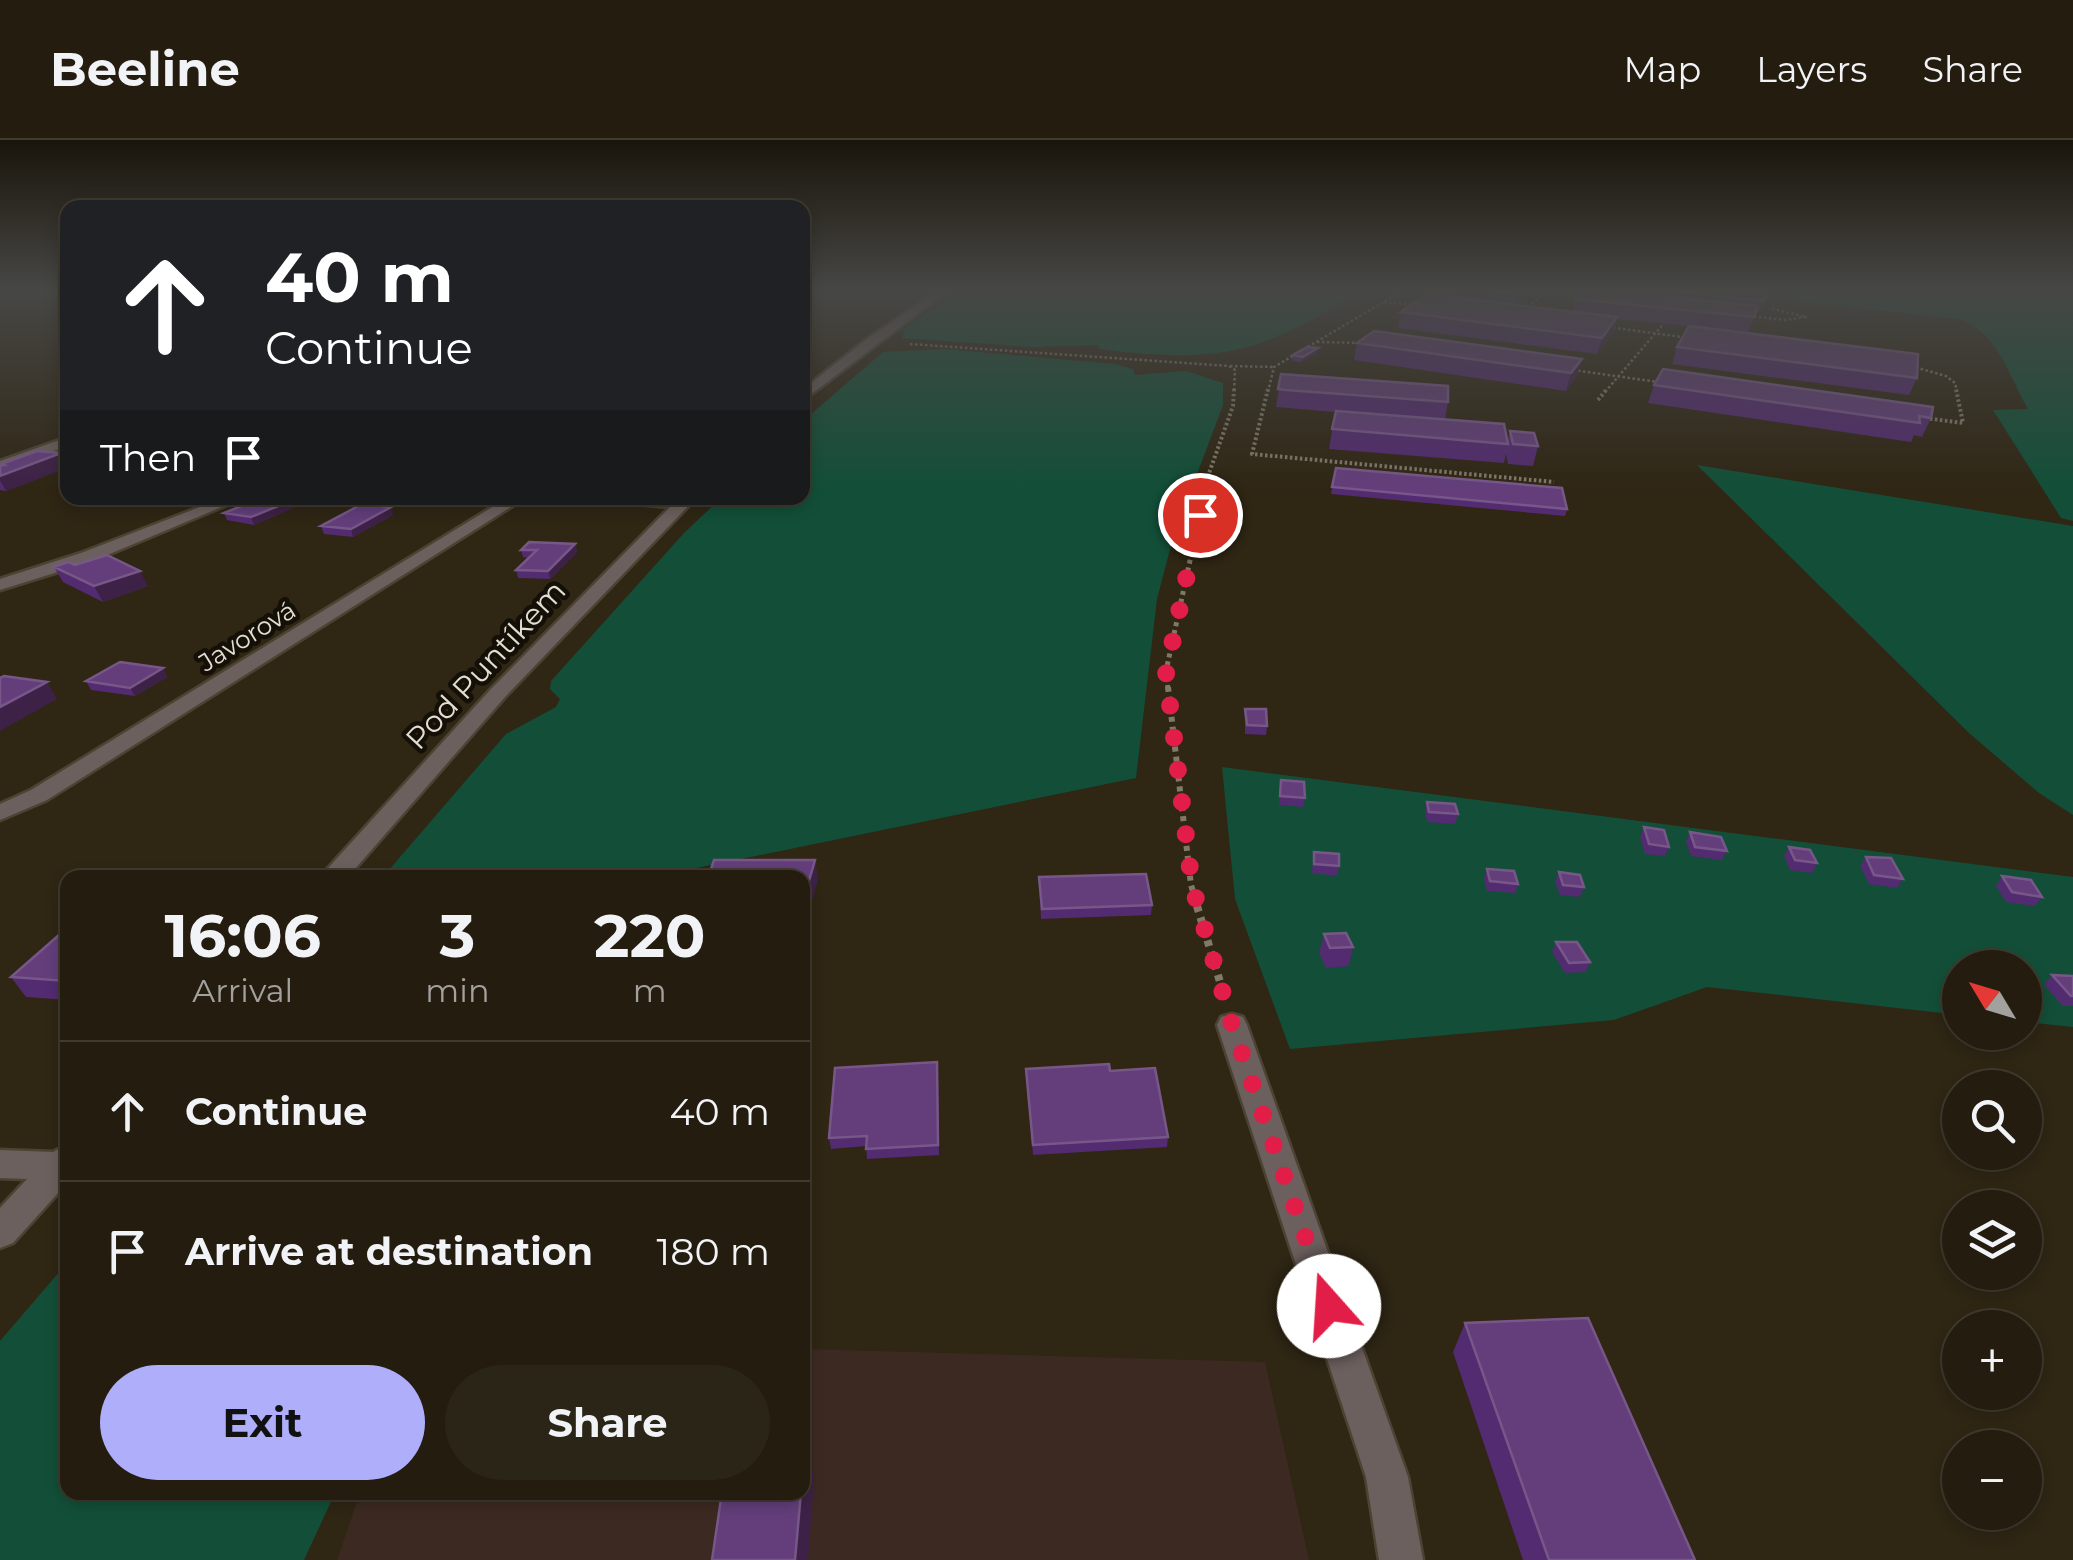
<!DOCTYPE html>
<meta charset="utf-8">
<style>
body{margin:0;font-family:Montserrat,sans-serif;background:#2b2518;color:#f1f3f6;height:100vh;display:flex;flex-direction:column;font-size:38px;white-space:nowrap}
*{box-sizing:border-box;margin:0}
p{font-size:32px;color:#a3a19e}
.icon{flex:none;width:55px;height:55px;fill:none;stroke:currentColor;stroke-width:2;stroke-linecap:round;stroke-linejoin:round}
.map{position:relative;flex:1;overflow:hidden}
.side{position:absolute;left:60px;top:730px;width:750px;height:630px;display:flex;flex-direction:column;background:#231c0f;border-radius:20px;box-shadow:0 5px 15px #0003,0 0 0 2px #403a2f}
.side>*{flex:none}
.guide{position:absolute;left:60px;top:60px;width:750px;height:305px;border-radius:20px;box-shadow:0 5px 15px #0003,0 0 0 2px #403a2f;background:#202124;color:#fff;overflow:hidden}
.needle{width:65px;rotate:308deg}
.tools{position:absolute;left:1942px;top:810px;display:grid;gap:20px}
.tools a{display:grid;place-items:center;width:100px;height:100px;border-radius:50%;background:#231c0f;box-shadow:0 5px 15px #0003,0 0 0 2px #403a2f;font-size:50px}
.pin{position:absolute;display:grid;place-items:center;width:85px;height:85px;color:#fff;margin:-42px;border:5px solid #fff;border-radius:50%;box-shadow:0 2px 10px #0007}
.me{position:absolute;width:110px;margin:-55px;rotate:341deg;stroke-linejoin:round;filter:drop-shadow(0 0 8px #0008)}
.turn{display:flex;align-items:center;gap:35px;height:210px;padding:0 40px;font-size:45px}
.turn .icon{width:130px;height:130px;stroke-width:2.5}
.turn b{display:block;font-size:70px;line-height:85px}
.then{display:flex;align-items:center;height:95px;padding:0 40px;background:#0003;gap:20px;font-size:38px}
.eta{display:flex;justify-content:space-evenly;align-items:center;height:170px;text-align:center}
.eta b{font-size:60px;font-weight:700;line-height:70px}
.button{display:flex;gap:20px;margin-top:auto;padding:20px 40px}
.button a{flex:1;height:115px;border-radius:60px;background:#aeaefb;color:#111;font-size:40px;font-weight:700;line-height:115px;text-align:center}
.button a+a{background:#2b2518;color:#f1f3f6}
ul{padding:0;list-style:none}
li{display:flex;align-items:center;gap:30px;height:140px;padding:0 40px;border-top:2px solid #403a2f}
li div{flex:1}
li b{display:block;font-size:38px}
li em{font-style:normal}
header{display:flex;align-items:center;gap:60px;box-sizing:border-box;height:140px;padding:0 50px;background:#231c0f;border-bottom:2px solid #403a2f}
header strong{font-size:48px}
nav{display:flex;gap:55px;margin-inline-start:auto;font-size:35px}
.map>svg:first-child{display:block}
.industrial{fill:#3c2a22}
.green{fill:#134f38}
.lines{fill:none;stroke-linecap:round;stroke-linejoin:round}
.minor-casing{stroke:#4c4332;stroke-width:5}
.path-far4{stroke:#807869;stroke-width:2.5;stroke-dasharray:2.5 2.5;stroke-linecap:butt}
.path-far3{stroke:#807869;stroke-width:4;stroke-dasharray:2.5 2.5;stroke-linecap:butt}
.path-far2{stroke:#807869;stroke-width:5;stroke-dasharray:4 4;stroke-linecap:butt}
.path-far1{stroke:#807869;stroke-width:6;stroke-dasharray:5 5;stroke-linecap:butt}
.path{stroke:#807869;stroke-width:8;stroke-dasharray:6 6;stroke-linecap:butt}
.minor{fill:#6c605e;fill-rule:evenodd}
.wall{fill:#532b70}
.shaded-wall{fill:#3e2147}
.building{fill:#633e7b;stroke:#775788;stroke-width:2.5}
.route{stroke:#e11d48;stroke-width:18;stroke-dasharray:0 32.4}
.labels{text-anchor:middle;stroke-width:9;stroke-linejoin:round;paint-order:stroke}
.far-street-label{font-size:25px;fill:#e4ded2;stroke:#141008}
.street-label{font-size:30px;fill:#e4ded2;stroke:#141008}
</style>
<header>
<strong>Beeline</strong>
<nav><a>Map</a><a>Layers</a><a>Share</a></nav>
</header>
<div class="map">
<svg width="2073" height="1420" viewBox="0 0 2073 1420">
<rect width="100%" height="100%" fill="#2f2614"/>
<path class="industrial" d="M803,1209L1265,1222L1309,1420H337L360,1353L802,1352Z"/>
<path class="green" d="M958,151H1361C1258,215 1221,224 1100,209L1098,205L1032,207L902,198L904,191L896,194Z
M1700,151H2073V381L2061,378L1993,270L2028,269C2009,236 1997,190 1958,179Z
M945,209L1115,224L1133,229L1135,235L1186,231L1223,243V265L1173,398L1157,459L1136,638L687,730L679,732L676,737L382,738L506,594L556,567L560,559L550,549L551,541L684,393L721,358H802L803,281L883,212Z
M1697,325L2073,386V675L2039,653L1969,593Z
M1222,627L2073,737V887L2025,882V828H1960V875L1707,847L1614,880L1290,909L1235,759Z
M67,1123L68,1352L335,1353L304,1420H0V1201Z"/>
<g class="lines">
<defs>
<path id="minor" d="M937,151H948L802,261V250L867,199Z
M68,297V306L0,330V321Z
M223,358H243L93,421L0,450V439L81,413Z
M507,358H525L47,660L0,680V664L31,650Z
M619,358H696L505,557L347,738H319L491,549L670,367L627,363Z
M1232,874L1243,877L1247,885L1408,1337L1423,1420H1379L1366,1337L1217,885L1221,877Z
M68,1004V1042L13,1103L0,1108V1068L27,1039L0,1038V1010L53,1012Z"/>
</defs>
<use href="#minor" class="minor-casing"/>
<path class="path-far4" d="M1523,151L1544,153L1523,172
M1544,153L1583,158
M1384,162L1417,165
M1749,176L1786,180L1806,177L1769,168
M1608,187L1690,198
M1317,202L1362,203
M910,204L1229,226L1235,230L1234,252
M1230,226L1274,227
M1911,226L1946,236L1955,243L1957,252
M1573,230L1665,243
M1268,252L1274,227L1402,151
M1605,252L1665,182"/>
<path class="path-far3" d="M1268,249L1252,314L1554,342
M1598,260L1607,249
M1925,278L1963,283L1956,249
M1198,381L1208,336L1233,266L1234,249"/>
<path class="path-far2" d="M1168,549L1166,531L1199,379"/>
<path class="path-far1" d="M1168,547L1191,745L1198,768"/>
<path class="path" d="M1197,766L1224,855"/>
<use href="#minor" class="minor"/>
</g>
<path class="wall" d="M1444,151H1529L1528,155L1517,164L1443,155Z
M1632,151H1747L1768,153L1760,171L1757,170L1748,192L1695,187L1917,238L1909,255L1672,224L1677,207L1689,186L1617,179L1613,193L1597,214L1398,188L1401,172H1573L1576,159L1631,152Z
M1357,203L1582,219L1577,236L1566,251L1354,220Z
M1317,214L1302,222L1292,221L1293,215Z
M1281,234L1448,262L1445,279L1508,299L1510,291L1538,306L1533,326L1508,324L1506,314L1504,323L1329,309L1335,272L1276,267Z
M1654,245L1931,278L1922,297L1914,295L1911,302L1648,263Z
M61,313L68,327L6,351L0,350V326Z
M1336,328L1567,369L1565,376L1331,354Z
M302,364L254,385L227,380L224,373Z
M393,375L353,397L324,394L321,386Z
M575,404L577,412L550,439L518,438L516,430L529,418L523,417L521,410Z
M75,425L148,446L103,462L63,442L54,427Z
M163,528L167,537L135,556L91,550L86,541Z
M1245,569L1267,586L1266,595L1245,594Z
M1281,640L1305,658L1303,667L1279,665Z
M1427,662L1458,674L1455,684L1427,682L1425,671Z
M1644,687L1669,707L1665,716L1645,714L1640,697Z
M1690,692L1727,711L1722,720L1691,716L1686,702Z
M1789,707L1817,723L1812,733L1790,730L1784,716Z
M1314,712L1339,726L1337,736L1312,733Z
M1866,717L1903,739L1897,748L1869,744L1860,726Z
M1487,729L1518,744L1515,753L1487,751L1484,739Z
M1559,732L1584,747L1580,757L1560,755L1555,742Z
M2002,736L2042,757L2035,766L2006,762L1996,746Z
M1039,737L1152,765L1151,775L1041,779Z
M68,787V860L26,857L11,837Z
M1324,794L1353,807L1349,826L1326,828L1319,813Z
M1556,802L1590,822L1586,832L1565,833L1552,812Z
M2052,835L2073,836V866H2063L2044,845Z
M1026,929L1110,931L1168,997L1167,1007L1033,1015Z
M938,932L939,1015L867,1019L866,1006L831,1009L829,998Z
M1465,1183L1695,1420H1523L1453,1212Z"/>
<path class="shaded-wall" d="M1524,151H1529L1528,155L1517,164L1520,154Z
M1617,177L1613,193L1597,214L1602,198Z
M1318,208L1317,214L1302,222L1303,217Z
M1582,219L1577,236L1566,251L1571,233Z
M61,313L68,327L6,351L0,340V336Z
M299,358L302,364L254,385L251,377Z
M391,367L393,375L353,397L351,389Z
M575,404L577,412L550,439L548,431Z
M140,431L148,446L103,462L94,446Z
M163,528L167,537L135,556L130,548Z
M47,542L57,559L0,591V567Z
M815,720L818,739L803,795L802,765Z
M805,1304L814,1339L808,1420H795L801,1352H802Z"/>
<path class="building" d="M1489,151H1524L1520,154Z
M1584,151H1617L1758,166L1754,177L1576,159Z
M1673,151H1747L1768,153L1764,161Z
M1427,154L1617,177L1602,198L1401,172Z
M1689,186L1918,214L1917,238L1677,207Z
M1374,191L1582,219L1571,233L1357,203Z
M1307,207L1318,208L1303,217L1293,215Z
M1663,229L1919,265L1933,267L1931,278L1919,276L1920,283L1654,245Z
M1281,234L1448,246V262L1286,250L1278,249Z
M1336,271L1504,284L1508,304L1332,289Z
M1510,291L1534,293L1538,306L1513,304Z
M37,311L61,313L0,336V326L4,325L1,324Z
M1336,328L1562,348L1567,369L1332,347Z
M261,358H298L251,377L224,373Z
M362,364L391,367L351,389L321,386Z
M529,402L575,404L548,431L516,430L537,410H521Z
M107,415L140,431L94,446L54,427L68,422L75,425Z
M120,522L163,528L130,548L86,541Z
M4,536L47,542L0,567V538Z
M1245,569H1266L1267,586L1247,585Z
M1281,640L1304,642L1305,658L1280,656Z
M1427,662L1455,664L1458,674L1429,672Z
M1644,687L1664,690L1669,707L1649,704Z
M1690,692L1721,697L1727,711L1695,707Z
M1789,707L1810,710L1817,723L1795,720Z
M1314,712L1339,714V726L1314,724Z
M1866,717L1891,718L1903,739L1874,735Z
M714,720H815L802,765V738H708Z
M1487,729L1514,731L1518,744L1490,741Z
M1559,732L1580,735L1584,747L1563,745Z
M1146,734L1152,765L1042,769L1039,737Z
M2002,736L2031,740L2042,757L2012,752Z
M68,787L67,841L11,837Z
M1346,793L1353,807L1330,808L1324,794Z
M1556,802H1577L1590,822L1569,823Z
M2052,835L2073,836V856H2071Z
M937,922L938,1005L866,1009L867,996L829,998L835,928Z
M1109,924L1110,931L1155,928L1168,997L1033,1005L1026,929Z
M1588,1178L1695,1420H1549L1465,1183Z
M802,1304H805L802,1333Z
M722,1352H801L795,1420H712Z"/>
<linearGradient id="sky" x2="0" y2="1"><stop stop-color="#1a150b"/><stop offset="0.43" stop-color="#474745"/><stop offset="1" stop-color="#474745" stop-opacity="0"/></linearGradient>
<rect width="2073" height="349" fill="url(#sky)"/>
<g class="lines">
<path class="route" d="M1200,375L1166,532L1192,745L1232,885L1329,1166"/>
</g>
<g class="labels">
<g class="far-street-label">
<text transform="translate(247 496) rotate(-32)" y="9">Javorová</text>
</g>
<g class="street-label">
<text transform="translate(486 525) rotate(-47)" y="10">Pod Puntíkem</text>
</g>
</g>
</svg>
<div class="tools">
<a><svg class="needle" viewBox="-14 -14 28 28"><path d="M0-13l5 13h-10z" fill="#e53935"/><path d="M0 13l5-13h-10z" fill="#a3a19e"/></svg></a>
<a><svg class="icon" aria-label="search" viewBox="0 0 24 24"><circle cx="10" cy="10" r="6"/><path d="M15 15l6 6"/></svg></a>
<a><svg class="icon" aria-label="layers" viewBox="0 0 24 24"><path d="M12 4l9 5-9 5-9-5zM3 14l9 5 9-5"/></svg></a>
<a>+</a>
<a>−</a>
</div>
<div class="pin" style="left:1200px;top:375px;background:#d93025"><svg class="icon" aria-label="arrive" viewBox="0 0 24 24"><path d="M6 21V4h12l-3 4 3 4H6"/></svg></div>
<svg class="me" style="left:1329px;top:1166px" viewBox="-20 -20 40 40"><circle r="19" fill="#fff"/><path d="M0-13L10 11 0 6-10 11z" fill="#e11d48"/></svg>
<div class="guide">
<div class="turn"><svg class="icon" aria-label="ahead" viewBox="0 0 24 24"><path d="M12 20V5M6 11l6-6 6 6"/></svg><div><b>40 m</b>Continue</div></div>
<div class="then">Then<svg class="icon" aria-label="arrive" viewBox="0 0 24 24"><path d="M6 21V4h12l-3 4 3 4H6"/></svg></div>
</div>
<section class="side">
<div class="eta">
<div><b>16:06</b><p>Arrival</p></div>
<div><b>3</b><p>min</p></div>
<div><b>220</b><p>m</p></div>
</div>
<ul>
<li><svg class="icon" aria-label="ahead" viewBox="0 0 24 24"><path d="M12 20V5M6 11l6-6 6 6"/></svg><div><b>Continue</b></div><em>40 m</em></li>
<li><svg class="icon" aria-label="arrive" viewBox="0 0 24 24"><path d="M6 21V4h12l-3 4 3 4H6"/></svg><div><b>Arrive at destination</b></div><em>180 m</em></li>
</ul>
<div class="button"><a>Exit</a><a>Share</a></div>
</section>
</div>
